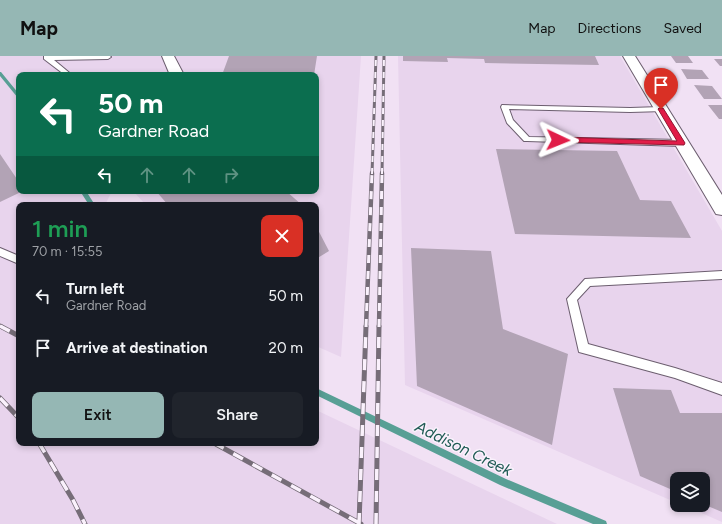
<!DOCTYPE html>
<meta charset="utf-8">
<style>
body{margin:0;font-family:Figtree,sans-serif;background:#20242c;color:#f1f3f6;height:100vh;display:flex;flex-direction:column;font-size:15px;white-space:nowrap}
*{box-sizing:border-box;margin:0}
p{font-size:13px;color:#9ea1a6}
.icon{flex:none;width:22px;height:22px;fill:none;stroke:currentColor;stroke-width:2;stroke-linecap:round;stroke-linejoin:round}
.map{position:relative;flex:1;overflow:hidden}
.details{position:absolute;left:16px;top:146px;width:303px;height:244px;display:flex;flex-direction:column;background:#171b24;border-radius:8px;box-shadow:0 2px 6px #0003}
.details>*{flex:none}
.guide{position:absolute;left:16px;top:16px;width:303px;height:122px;border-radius:8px;box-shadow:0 2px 6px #0003;background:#0b6e4f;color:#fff;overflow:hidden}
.buttons{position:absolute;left:670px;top:416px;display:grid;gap:8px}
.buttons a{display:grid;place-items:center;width:40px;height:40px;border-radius:8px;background:#171b24;box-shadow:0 2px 6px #0003;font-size:20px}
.pin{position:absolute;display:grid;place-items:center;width:34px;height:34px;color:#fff;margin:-41px -17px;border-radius:50% 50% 50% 0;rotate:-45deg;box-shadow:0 0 4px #0007}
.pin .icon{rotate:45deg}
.me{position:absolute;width:44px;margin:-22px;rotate:92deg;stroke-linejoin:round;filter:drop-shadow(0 0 3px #0008)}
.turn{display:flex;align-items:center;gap:14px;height:84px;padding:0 16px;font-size:18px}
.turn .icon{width:52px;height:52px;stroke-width:2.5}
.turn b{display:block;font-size:28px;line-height:34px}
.lanes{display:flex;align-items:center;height:38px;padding:0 16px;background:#0003;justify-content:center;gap:20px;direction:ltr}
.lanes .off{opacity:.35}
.round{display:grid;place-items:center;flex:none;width:42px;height:42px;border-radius:8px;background:#20242c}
.head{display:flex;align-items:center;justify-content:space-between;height:68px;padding:0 16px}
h1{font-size:24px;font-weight:600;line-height:30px;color:#1e9e55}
.cta{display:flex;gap:8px;margin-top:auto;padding:8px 16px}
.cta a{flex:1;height:46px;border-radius:8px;background:#95b7b4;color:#111;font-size:16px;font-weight:600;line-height:46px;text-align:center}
.cta a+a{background:#20242c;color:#f1f3f6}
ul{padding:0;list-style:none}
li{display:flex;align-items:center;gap:12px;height:52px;padding:0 16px}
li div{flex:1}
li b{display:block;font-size:15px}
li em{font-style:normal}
header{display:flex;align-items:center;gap:24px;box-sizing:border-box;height:56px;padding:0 20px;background:#95b7b4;color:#111}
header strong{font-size:19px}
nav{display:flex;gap:22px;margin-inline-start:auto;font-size:14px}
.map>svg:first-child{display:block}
.built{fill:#e8d4ed}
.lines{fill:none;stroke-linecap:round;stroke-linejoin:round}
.stream{fill:#589f95;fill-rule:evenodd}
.building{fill:#b2a3b5}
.service-casing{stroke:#6c5e6f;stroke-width:2}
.minor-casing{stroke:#6c5e6f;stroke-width:2}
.service{fill:#fff;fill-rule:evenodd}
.minor{fill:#fff;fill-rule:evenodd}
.rail-far2-casing{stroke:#766d78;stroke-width:3}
.rail-far1-casing{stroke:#766d78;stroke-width:4.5}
.rail-casing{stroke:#766d78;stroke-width:5}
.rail-far2{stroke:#faf1fc;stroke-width:2;stroke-dasharray:6;stroke-linecap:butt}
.rail-far1{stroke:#faf1fc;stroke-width:3;stroke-dasharray:8;stroke-linecap:butt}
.rail{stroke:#faf1fc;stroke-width:3.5;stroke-dasharray:11;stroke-linecap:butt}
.route{fill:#e11d48;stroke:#92132f}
.labels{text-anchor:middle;stroke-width:3;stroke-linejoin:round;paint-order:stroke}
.near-water-label{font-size:16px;font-style:italic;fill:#1f5b54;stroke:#faf1fc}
</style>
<header>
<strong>Map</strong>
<nav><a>Map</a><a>Directions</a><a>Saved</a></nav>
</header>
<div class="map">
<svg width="722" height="468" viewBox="0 0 722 468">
<rect width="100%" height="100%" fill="#f1e1f4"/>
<path class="built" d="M0,0H361L341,301L316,290V149H146L133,135H316V19H19V135H112L105,149H19V387H316V354L557,468H0Z
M398,0H620L722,175V466L683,449H703V423H677V447L405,329Z"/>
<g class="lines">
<path class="stream" d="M0,16H1L19,38V42H18L0,20Z
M80,135H86L95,149H89Z
M316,332L506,423L606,465L607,468H593L500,429L316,339Z"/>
</g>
<path class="building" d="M229,0H317L314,19H222Z
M403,0H595L599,9L485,7L484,3L447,2L448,6L403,5Z
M671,0H688L693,7H676Z
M714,3H722V10H720Z
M681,13L702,14L709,23H687Z
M694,29L712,30L722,43H704Z
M708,49H722V63H719Z
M496,93L617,95L640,144L671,145L691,182L515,178Z
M0,98L19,126V135H23L0,146Z
M156,135H286L302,149H168Z
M316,170L329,195L316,203Z
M411,192L491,195L503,273L568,298L552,389L417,330Z
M613,332L671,334L680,357H722V456L703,448V423H677V436L640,420Z"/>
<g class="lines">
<defs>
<path id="service" d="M44,0H110L111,1L108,3L54,4L72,19H65L44,3Z
M502,49L630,52L661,51H664V55L630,56L509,53L513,64L529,81L682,84L686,87L682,90L527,85H524L507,67L501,51Z
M0,192L19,200V208L0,200Z
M722,215V223L590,230L577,244L588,288L675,312L722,327V339L675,322L579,296L567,243L585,223Z"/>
<path id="minor" d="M162,0H174L184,19H170Z
M623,0H635L722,139V159L716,158Z"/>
</defs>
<use href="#service" class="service-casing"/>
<use href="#minor" class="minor-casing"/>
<use href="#service" class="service"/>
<use href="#minor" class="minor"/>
<defs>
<path id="rail-far2" d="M372,118L376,0
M382,118L384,0"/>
<path id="rail-far1" d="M0,270L2,271
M366,271L372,117
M379,271L382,117"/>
<path id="rail" d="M0,270L19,280
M0,342L19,362
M39,387L73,444L85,468
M214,387L361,468
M359,468L366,270
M376,468L379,270"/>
</defs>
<use href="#rail-far2" class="rail-far2-casing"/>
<use href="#rail-far1" class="rail-far1-casing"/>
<use href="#rail" class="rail-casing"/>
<use href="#rail-far2" class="rail-far2"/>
<use href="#rail-far1" class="rail-far1"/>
<use href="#rail" class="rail"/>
</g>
<path class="route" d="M659,52H663L685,87L684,89L558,86L555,84L558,81L677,85L658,53Z"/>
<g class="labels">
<g class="near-water-label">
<text transform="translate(464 392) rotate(26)" y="6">Addison Creek</text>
</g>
</g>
</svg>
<div class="buttons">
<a><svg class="icon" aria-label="layers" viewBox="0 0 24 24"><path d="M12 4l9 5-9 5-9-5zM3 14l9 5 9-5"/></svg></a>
</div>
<div class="pin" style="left:661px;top:53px;background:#d93025"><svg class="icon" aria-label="arrive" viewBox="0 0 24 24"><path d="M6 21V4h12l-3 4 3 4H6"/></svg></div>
<svg class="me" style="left:558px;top:84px" viewBox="-20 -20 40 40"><path d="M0-17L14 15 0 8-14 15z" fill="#e11d48" stroke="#fff" stroke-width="4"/></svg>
<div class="guide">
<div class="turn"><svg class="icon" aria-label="left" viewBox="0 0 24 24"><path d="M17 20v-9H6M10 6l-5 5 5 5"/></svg><div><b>50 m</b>Gardner Road</div></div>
<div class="lanes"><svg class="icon" aria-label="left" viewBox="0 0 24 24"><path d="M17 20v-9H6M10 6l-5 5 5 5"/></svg><svg class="icon off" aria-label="ahead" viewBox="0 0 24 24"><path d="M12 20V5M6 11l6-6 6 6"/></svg><svg class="icon off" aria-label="ahead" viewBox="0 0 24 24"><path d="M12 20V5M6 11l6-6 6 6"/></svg><svg class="icon off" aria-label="right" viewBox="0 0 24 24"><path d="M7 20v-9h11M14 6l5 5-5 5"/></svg></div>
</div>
<section class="details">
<div class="head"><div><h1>1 min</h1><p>70 m · 15:55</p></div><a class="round" style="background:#d93025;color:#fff"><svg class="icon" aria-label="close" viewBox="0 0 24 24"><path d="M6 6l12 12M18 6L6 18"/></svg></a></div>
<ul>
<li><svg class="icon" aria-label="left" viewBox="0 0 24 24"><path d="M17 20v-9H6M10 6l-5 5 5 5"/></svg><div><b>Turn left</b><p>Gardner Road</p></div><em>50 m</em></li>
<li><svg class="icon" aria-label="arrive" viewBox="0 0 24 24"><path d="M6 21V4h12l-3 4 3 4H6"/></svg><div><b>Arrive at destination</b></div><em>20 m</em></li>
</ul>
<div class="cta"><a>Exit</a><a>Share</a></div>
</section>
</div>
